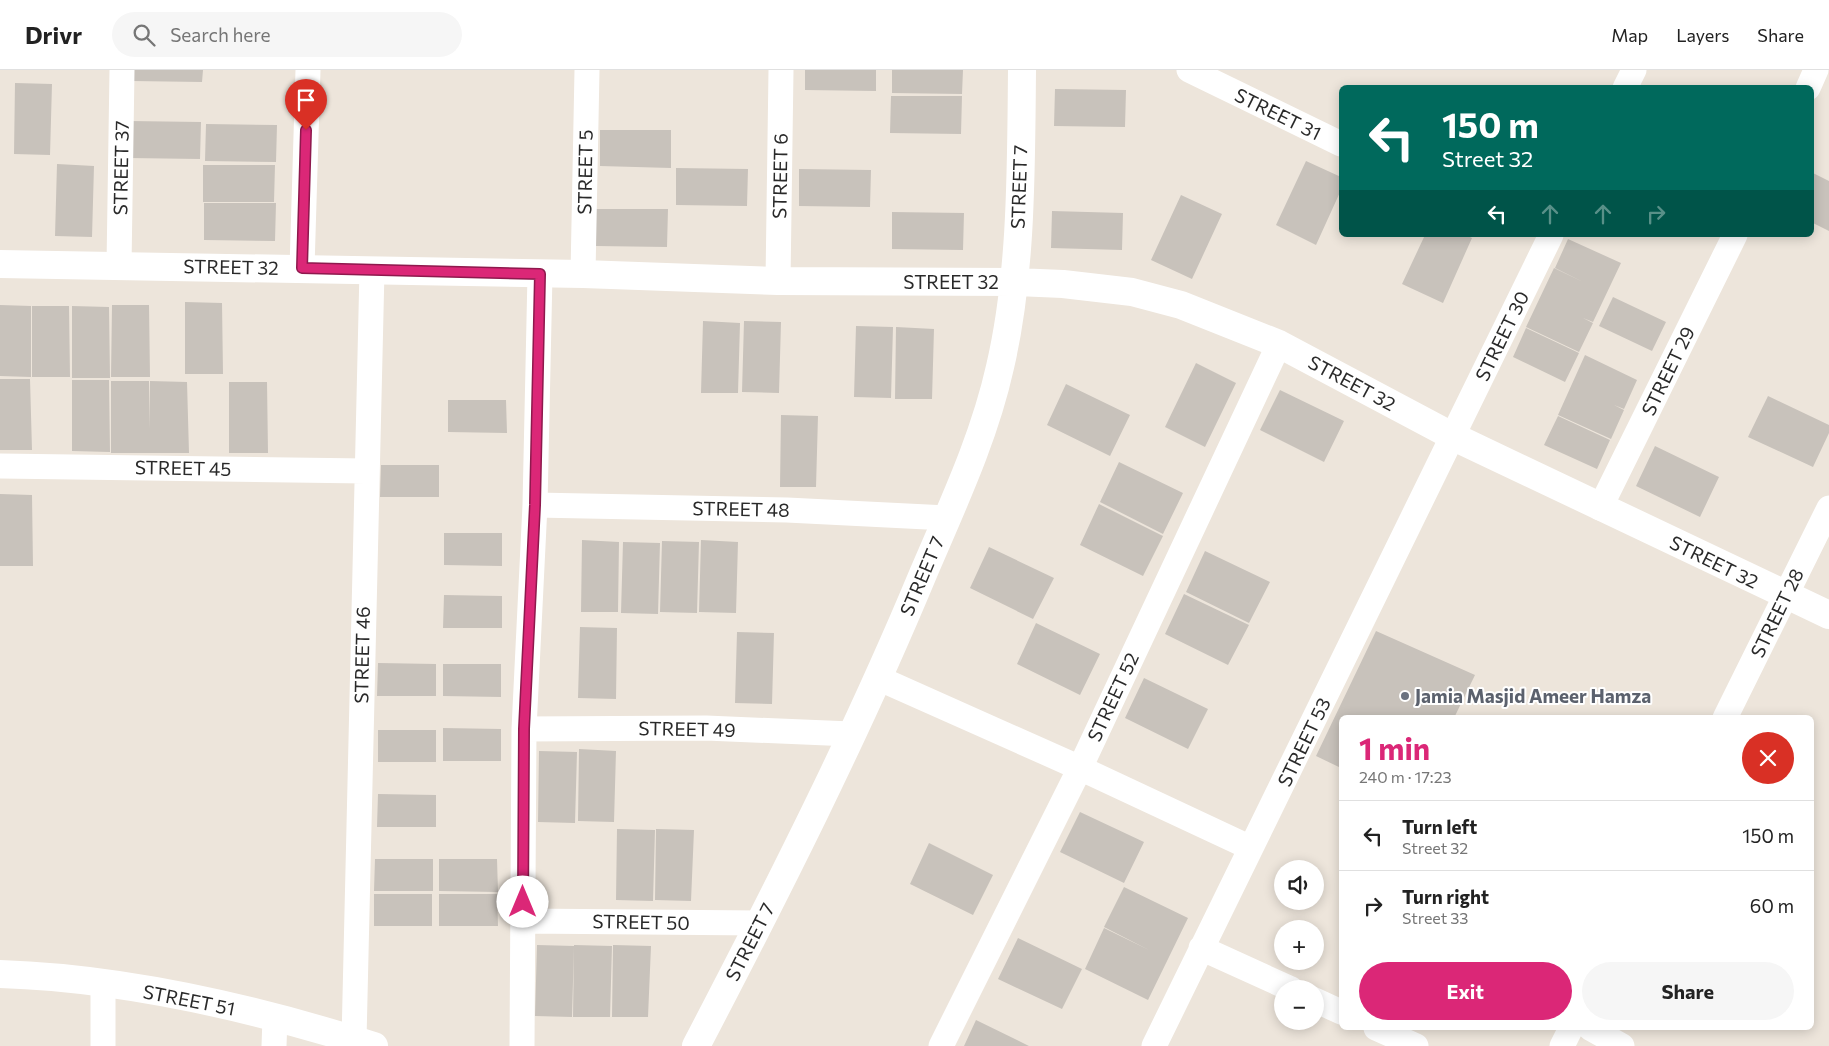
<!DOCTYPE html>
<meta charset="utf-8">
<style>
body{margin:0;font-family:Commissioner,sans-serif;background:#f6f6f6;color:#222;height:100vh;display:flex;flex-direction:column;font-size:19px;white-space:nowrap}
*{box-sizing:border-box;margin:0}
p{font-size:16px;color:#767676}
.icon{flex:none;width:28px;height:28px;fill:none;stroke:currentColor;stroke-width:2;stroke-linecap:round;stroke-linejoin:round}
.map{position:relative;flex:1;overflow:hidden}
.sheet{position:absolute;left:1339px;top:645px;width:475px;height:315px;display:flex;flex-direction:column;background:#fff;border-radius:8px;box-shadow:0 2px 12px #0003}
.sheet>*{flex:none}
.top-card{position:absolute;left:1339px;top:15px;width:475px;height:152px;border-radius:8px;box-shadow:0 2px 12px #0003;background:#00695c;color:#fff;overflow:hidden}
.fabs{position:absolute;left:1274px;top:790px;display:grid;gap:10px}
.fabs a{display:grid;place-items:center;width:50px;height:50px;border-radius:50%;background:#fff;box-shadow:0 2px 12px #0003;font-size:25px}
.pin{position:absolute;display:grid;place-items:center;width:42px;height:42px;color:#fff;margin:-51px -21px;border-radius:50% 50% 50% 0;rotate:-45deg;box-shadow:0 0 5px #0007}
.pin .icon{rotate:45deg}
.me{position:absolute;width:55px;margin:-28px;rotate:0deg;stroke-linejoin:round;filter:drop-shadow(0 0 4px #0008)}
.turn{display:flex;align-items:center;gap:18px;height:105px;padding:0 20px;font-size:22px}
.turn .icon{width:65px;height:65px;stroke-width:2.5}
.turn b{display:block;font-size:35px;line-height:42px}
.lanes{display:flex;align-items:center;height:48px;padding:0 20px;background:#0003;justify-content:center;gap:25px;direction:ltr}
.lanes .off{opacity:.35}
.round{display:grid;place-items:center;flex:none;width:52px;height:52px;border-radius:26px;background:#f6f6f6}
.summary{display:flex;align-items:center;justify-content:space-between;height:85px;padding:0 20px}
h1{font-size:30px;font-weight:700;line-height:38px;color:#db2777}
.cta{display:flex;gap:10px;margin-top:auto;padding:10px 20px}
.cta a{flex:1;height:58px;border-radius:30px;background:#db2777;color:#fff;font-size:20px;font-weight:700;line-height:58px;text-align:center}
.cta a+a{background:#f6f6f6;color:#222}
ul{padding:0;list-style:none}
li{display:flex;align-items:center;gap:15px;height:70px;padding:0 20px;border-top:1px solid #e0e0e0}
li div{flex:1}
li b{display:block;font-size:19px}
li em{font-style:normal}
header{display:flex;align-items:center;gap:30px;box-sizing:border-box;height:70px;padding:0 25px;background:#fff;border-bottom:1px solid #e0e0e0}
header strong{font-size:24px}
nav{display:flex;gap:28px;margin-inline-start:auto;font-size:18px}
.search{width:350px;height:45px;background:#f6f6f6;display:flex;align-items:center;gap:12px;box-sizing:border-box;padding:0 18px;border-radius:28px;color:#767676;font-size:19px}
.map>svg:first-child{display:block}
.building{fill:#c8c2bb}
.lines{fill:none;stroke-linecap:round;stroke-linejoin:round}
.street{stroke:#fff;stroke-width:25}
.secondary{stroke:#fff;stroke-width:28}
.route-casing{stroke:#8e194d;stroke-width:12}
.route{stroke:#db2777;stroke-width:9}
.worship-dot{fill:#6b7280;stroke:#fff;stroke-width:2}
.labels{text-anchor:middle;stroke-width:4;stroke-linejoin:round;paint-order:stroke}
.street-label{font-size:19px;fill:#2a2a2a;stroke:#fff}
.worship-label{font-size:19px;font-weight:bold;fill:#5b616d;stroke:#fff;text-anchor:start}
</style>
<header>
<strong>Drivr</strong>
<div class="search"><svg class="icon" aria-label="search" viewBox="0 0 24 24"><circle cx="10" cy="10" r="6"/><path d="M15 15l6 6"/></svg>Search here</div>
<nav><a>Map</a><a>Layers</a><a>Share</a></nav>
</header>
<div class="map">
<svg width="1829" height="976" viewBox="0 0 1829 976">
<rect width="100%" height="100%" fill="#ede5db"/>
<path class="building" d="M132,0H203L202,12L132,11Z
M805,0H876V21L805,20Z
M892,0H963L962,24L892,23Z
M15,13L52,14L50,85L14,84Z
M1055,19L1126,20L1125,57L1054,56Z
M891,26H962L961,64L890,63Z
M129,51L201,52L200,89L129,88Z
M206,54L277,55L276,92L205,91Z
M600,60H671V98L600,96Z
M1306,91L1341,107V120L1316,175L1276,155Z
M57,94L94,96L92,167L55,166Z
M203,95H275L274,132H203Z
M676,98L748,99L747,136L676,135Z
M799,99L871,100L870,137L799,136Z
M1811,102L1829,111V161L1811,152Z
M1181,125L1222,144L1192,209L1151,190Z
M204,133H276L275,171L204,170Z
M596,139H668L667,177L596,176Z
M1052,141L1123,143L1122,180L1051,178Z
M892,142L964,143L963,180L892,179Z
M1425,165H1466L1472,168L1443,233L1402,214Z
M1568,169L1621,193L1593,252L1583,248L1593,253L1579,282L1526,257L1554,198L1583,212L1555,198Z
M1613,227L1666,252L1652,281L1599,256Z
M185,232L222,233L223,304H185Z
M0,235L31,236V307L0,306Z
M112,235H149L150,307H111Z
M32,236H69L70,307H32Z
M72,236L109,237L110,308H72Z
M703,251L740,253L738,323H701Z
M744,251L781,252L779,323L742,322Z
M856,256L893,257L891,328L854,327Z
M896,257L934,259L932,329H895Z
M1526,258L1579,283L1565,312L1513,287Z
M1585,285L1637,310L1624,339L1614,335L1624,340L1611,369L1558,345Z
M1196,293L1236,313L1205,377L1165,357Z
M0,309H30L32,380H0Z
M72,310H109L110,382L72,381Z
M111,311H149L150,359V311L187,312L189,383H111Z
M229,312H267L268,383H229Z
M1066,314L1130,345L1110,386L1047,355Z
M1280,320L1344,351L1324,392L1260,360Z
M1768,326L1829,355V363L1813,397L1748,367Z
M448,330H506L507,363L448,362Z
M781,345L818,346L816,417H780Z
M1558,346L1610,370L1597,399L1544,375Z
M1655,376L1719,407L1700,447L1636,416Z
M1119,392L1183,423L1163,464L1100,432Z
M381,395H439V427H380Z
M0,424L32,425L33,496H0Z
M1099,434L1163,466L1143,506L1080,475Z
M444,463H502V496L444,495Z
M582,470L619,472L618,542H581Z
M701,470L738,472L736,543L699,542Z
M662,471L699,472L697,543L660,542Z
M623,472L660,473L658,544L621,543Z
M989,477L1054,508L1033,549L970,518Z
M1205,481L1270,512L1249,553L1186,522Z
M1184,524L1249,555L1228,595L1165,564Z
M444,525L502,526V558H443Z
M1036,553L1100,584L1080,625L1017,594Z
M580,557L617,558L616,629L578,628Z
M1376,561L1475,605L1454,648H1341V698L1316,686Z
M737,562L774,563L772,634L735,633Z
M378,593L436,594V626H377Z
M443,594H501V627L443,626Z
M1144,608L1208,639L1188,679L1125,648Z
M443,658L501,659V691H443Z
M378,660H436V692H378Z
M579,679L616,681L614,752L578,751Z
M539,681L577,682L575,753L538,752Z
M378,724L436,725V757H377Z
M1080,742L1144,772L1124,813L1060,782Z
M617,759L655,760L653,831L616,830Z
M656,759L694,760L691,831L655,830Z
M929,773L993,805L973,845L910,814Z
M375,789H433V821H374Z
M439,789H497L498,822L439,821Z
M1124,817L1188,848L1148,930L1085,899L1104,858L1149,880L1104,857Z
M374,824H432V856H374Z
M439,824H497L498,856H439Z
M1018,868L1082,899L1062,939L998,909Z
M537,875L574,876L572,947L535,946Z
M574,875L612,876L610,947H573Z
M613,875L651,876L648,947H612Z
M976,950L1029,976H964Z"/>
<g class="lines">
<path class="street" d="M1189,0L1341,74
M1625,18L1634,0
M1808,18L1816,0
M119,196L122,0
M302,198L308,0
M583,204L587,0
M778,211L781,0
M0,396L366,401
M535,435L787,440L947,448
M1600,438L1735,165
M878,608L1080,698L1251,778
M1725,648L1829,438
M524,659L706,658L851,664
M523,851L760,853
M1201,878L1291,919
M1315,930L1341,942
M1376,958L1416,976
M1590,958L1622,976
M354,970L372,200
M103,976V914
M274,976L275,948
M522,976L524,659L535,435L540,204
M941,976L1080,698L1279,274
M1154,976L1551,165
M1562,976L1571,958"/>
<path class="secondary" d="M0,194L583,204L778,211L1015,212L1063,214L1132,222L1181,235L1279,274L1454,367L1829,545
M0,904C126,908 254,938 374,976
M696,976C777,821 856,665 923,504C952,436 984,369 1000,297C1022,203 1021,97 1022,0"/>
</g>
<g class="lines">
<defs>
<path id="route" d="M306,60L302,198L540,204L535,435L524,659L523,832"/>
</defs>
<use href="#route" class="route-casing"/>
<use href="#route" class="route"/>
</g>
<circle class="worship-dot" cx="1405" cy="626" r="5"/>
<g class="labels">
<g class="street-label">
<text transform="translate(1278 44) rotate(26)" y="7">STREET 31</text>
<text transform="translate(121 98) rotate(-89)" y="7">STREET 37</text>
<text transform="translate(585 102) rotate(-89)" y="7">STREET 5</text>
<text transform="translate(780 106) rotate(-89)" y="7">STREET 6</text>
<text transform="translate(1019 117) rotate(-88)" y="7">STREET 7</text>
<text transform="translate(231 197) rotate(1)" y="7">STREET 32</text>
<text x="951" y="219">STREET 32</text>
<text transform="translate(1502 266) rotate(-64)" y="7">STREET 30</text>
<text transform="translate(1668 301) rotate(-64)" y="7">STREET 29</text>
<text transform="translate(1352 313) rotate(28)" y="7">STREET 32</text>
<text transform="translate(183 398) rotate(1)" y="7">STREET 45</text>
<text transform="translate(741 439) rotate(1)" y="7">STREET 48</text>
<text transform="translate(1714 492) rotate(26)" y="7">STREET 32</text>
<text transform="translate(922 506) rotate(-67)" y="7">STREET 7</text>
<text transform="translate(1777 543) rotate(-64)" y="7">STREET 28</text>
<text transform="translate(362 585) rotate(-89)" y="7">STREET 46</text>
<text transform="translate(1113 627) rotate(-65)" y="7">STREET 52</text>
<text transform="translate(687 659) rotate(1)" y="7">STREET 49</text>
<text transform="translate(1304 672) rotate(-64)" y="7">STREET 53</text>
<text transform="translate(641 852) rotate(1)" y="7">STREET 50</text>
<text transform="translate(750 872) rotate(-63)" y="7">STREET 7</text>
<text transform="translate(189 930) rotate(11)" y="7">STREET 51</text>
</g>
<g class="worship-label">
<text x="1415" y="633">Jamia Masjid Ameer Hamza</text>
</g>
</g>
</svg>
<div class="fabs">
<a><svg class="icon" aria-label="sound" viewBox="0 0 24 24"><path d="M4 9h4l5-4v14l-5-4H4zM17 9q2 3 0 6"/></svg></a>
<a>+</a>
<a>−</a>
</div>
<div class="pin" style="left:306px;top:60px;background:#d93025"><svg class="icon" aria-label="arrive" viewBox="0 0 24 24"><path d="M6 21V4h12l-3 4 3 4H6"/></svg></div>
<svg class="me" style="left:523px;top:832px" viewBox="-20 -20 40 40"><circle r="19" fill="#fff"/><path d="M0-13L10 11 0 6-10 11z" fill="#db2777"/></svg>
<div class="top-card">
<div class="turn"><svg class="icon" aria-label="left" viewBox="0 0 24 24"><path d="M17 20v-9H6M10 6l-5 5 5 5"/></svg><div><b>150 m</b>Street 32</div></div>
<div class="lanes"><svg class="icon" aria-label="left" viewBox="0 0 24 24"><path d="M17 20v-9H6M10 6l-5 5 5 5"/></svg><svg class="icon off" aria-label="ahead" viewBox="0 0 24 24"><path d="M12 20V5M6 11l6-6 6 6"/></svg><svg class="icon off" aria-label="ahead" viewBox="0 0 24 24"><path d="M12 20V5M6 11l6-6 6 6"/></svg><svg class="icon off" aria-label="right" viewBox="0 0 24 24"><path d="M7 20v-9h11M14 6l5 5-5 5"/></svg></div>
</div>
<section class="sheet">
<div class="summary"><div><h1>1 min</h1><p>240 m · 17:23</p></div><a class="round" style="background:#d93025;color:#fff"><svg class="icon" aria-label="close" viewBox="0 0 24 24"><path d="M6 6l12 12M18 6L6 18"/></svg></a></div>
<ul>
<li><svg class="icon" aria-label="left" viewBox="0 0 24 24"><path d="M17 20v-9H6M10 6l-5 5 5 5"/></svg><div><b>Turn left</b><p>Street 32</p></div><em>150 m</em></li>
<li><svg class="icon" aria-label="right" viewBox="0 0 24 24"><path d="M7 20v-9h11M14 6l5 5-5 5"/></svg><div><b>Turn right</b><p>Street 33</p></div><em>60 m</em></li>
</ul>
<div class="cta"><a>Exit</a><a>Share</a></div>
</section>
</div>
